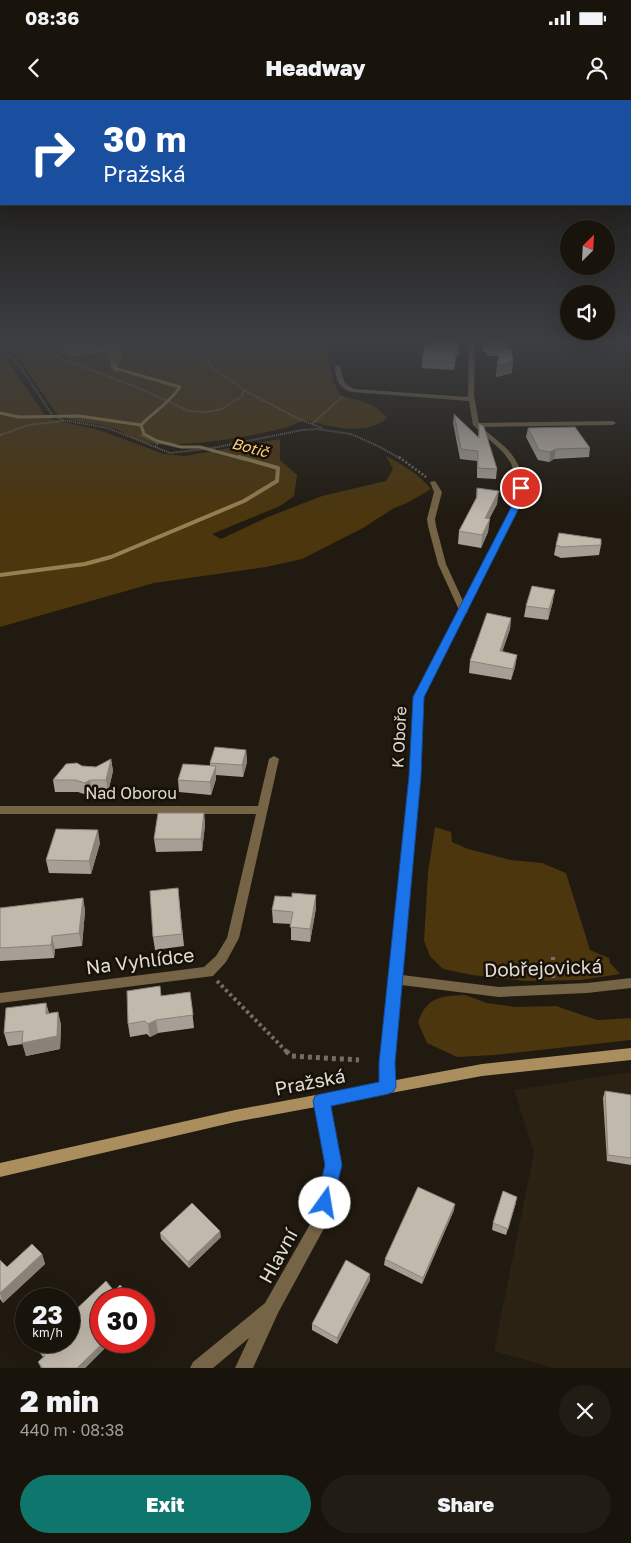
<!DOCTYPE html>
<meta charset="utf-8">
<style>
body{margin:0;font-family:"Golos Text",sans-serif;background:#211d15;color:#f1f3f6;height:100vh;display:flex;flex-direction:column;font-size:19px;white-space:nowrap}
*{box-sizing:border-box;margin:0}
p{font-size:16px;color:#9f9e9d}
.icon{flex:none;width:28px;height:28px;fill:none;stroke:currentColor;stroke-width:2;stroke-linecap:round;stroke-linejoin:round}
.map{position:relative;height:1268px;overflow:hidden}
.side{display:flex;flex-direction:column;background:#18140c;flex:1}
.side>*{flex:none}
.banner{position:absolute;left:0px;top:0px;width:631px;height:105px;box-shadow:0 5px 20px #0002,0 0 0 1px #36332d;background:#1a4fa0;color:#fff;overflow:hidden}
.needle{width:32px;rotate:24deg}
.tools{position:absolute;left:560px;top:120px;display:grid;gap:10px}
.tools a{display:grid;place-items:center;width:55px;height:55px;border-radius:50%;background:#18140c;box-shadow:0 5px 20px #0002,0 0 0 1px #36332d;font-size:25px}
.speed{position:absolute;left:15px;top:1188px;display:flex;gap:10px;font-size:25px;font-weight:700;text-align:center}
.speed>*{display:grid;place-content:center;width:65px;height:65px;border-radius:50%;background:#18140c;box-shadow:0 5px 20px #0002,0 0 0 1px #36332d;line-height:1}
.speed small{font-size:12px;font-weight:400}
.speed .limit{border:8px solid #d22;background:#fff;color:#111}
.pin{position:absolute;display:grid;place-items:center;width:42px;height:42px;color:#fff;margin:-21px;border:2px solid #fff;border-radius:50%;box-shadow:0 1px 5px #0007}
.me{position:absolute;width:55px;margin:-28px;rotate:13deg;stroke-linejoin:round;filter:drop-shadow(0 0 4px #0008)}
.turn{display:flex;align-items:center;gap:18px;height:105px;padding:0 20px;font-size:22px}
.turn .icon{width:65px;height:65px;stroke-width:2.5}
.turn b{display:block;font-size:35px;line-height:42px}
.round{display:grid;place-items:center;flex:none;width:52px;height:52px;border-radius:26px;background:#211d15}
.headline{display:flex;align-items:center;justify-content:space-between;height:85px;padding:0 20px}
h1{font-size:30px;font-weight:800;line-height:38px}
.button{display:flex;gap:10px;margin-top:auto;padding:10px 20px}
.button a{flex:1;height:58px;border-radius:30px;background:#0f766e;color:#fff;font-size:20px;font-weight:800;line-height:58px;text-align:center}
.button a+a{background:#211d15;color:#f1f3f6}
.status{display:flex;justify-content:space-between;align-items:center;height:35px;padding:0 25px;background:#18140c;direction:ltr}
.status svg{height:14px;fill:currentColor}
header{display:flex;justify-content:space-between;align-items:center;height:65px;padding:0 20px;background:#18140c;font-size:22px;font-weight:800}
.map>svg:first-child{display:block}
.built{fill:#2c2213}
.green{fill:#4b360d}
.water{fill:#77581a;stroke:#968052}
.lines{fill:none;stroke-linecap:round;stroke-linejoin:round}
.stream-far1{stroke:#968052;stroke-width:3}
.stream{stroke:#968052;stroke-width:4}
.path-far3{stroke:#746f66;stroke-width:2;stroke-dasharray:1 1;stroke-linecap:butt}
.path-far2{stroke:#746f66;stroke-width:2.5;stroke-dasharray:2 2;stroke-linecap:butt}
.path-far1{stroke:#746f66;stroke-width:4;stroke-dasharray:3 3;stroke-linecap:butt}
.path{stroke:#746f66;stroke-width:5;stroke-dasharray:4 4;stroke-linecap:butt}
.street{fill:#766447;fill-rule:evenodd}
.secondary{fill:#ab8e5e;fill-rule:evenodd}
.wall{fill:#a79f95}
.shaded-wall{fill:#888279}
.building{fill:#c2b9ad;stroke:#888279}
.route{fill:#1a73e8;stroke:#114b97}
.labels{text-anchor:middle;stroke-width:5;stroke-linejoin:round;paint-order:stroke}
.far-water-label{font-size:15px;font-style:italic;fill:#fecf7f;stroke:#171107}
.street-label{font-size:16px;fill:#e0dcd5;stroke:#171107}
.near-street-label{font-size:19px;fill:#e0dcd5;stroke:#171107}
</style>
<div class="status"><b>08:36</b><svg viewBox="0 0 49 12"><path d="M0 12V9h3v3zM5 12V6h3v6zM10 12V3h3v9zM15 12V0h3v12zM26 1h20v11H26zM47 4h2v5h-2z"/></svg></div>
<header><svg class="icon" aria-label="back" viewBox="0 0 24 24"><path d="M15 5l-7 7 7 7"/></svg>Headway<svg class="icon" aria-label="person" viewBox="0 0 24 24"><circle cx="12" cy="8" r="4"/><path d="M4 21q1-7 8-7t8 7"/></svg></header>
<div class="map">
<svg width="631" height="1268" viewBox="0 0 631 1268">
<rect width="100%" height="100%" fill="#201a10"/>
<path class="built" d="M631,972V1268H554L494,1251L534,1052L514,990Z"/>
<path class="green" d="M0,240H49L69,255L106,251L109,252L112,263L122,250L116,241L118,240H325L333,282L341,296C358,300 376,303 387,318C366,337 328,326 304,320C278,335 185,347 154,344C138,343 123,330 107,326C90,322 71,323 56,313L17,256L0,249Z
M0,255L5,257L44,314L51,319L99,330L164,354L185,356L280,339V360L297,375L294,396L280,406L212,434L221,439L268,417L322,396L386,381L393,369L386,356C403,365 419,374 431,389L407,403L394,408L363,428L302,459L266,467L154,483L0,527Z
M435,727L451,732L452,742L468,749L511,760L542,763L566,773L590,850L609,858L610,863L620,874L581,880L525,881L472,875L443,869L430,856L424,841L428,772Z
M465,895L487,903L516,907L556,906L597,920L631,918V940L495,955L457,957L427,943L418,922C427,897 440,896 465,895Z"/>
<path class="water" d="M49,240H118V246L122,250L116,272L112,267L108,252L102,251L71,256Z"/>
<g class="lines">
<path class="stream-far1" d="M114,264V268L180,287C170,302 154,312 141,325L144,334L157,341L181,347H200L244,359
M0,313L19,317L79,316L141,325"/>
<path class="stream" d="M0,475L85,464L111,457L244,401L277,381L278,368L239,357"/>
<path class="path-far3" d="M30,240L61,259L134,286L189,311L207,312L222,309L242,296L244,290L209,265L207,252L187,240
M161,240L207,261
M0,252L9,255L20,266L53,316L63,320L108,328L170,353L213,348L302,330L317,329L351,334L378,346L401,359
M244,290L299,319L322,328
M312,324L343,296
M0,335L29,325L63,321
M141,335L158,343L155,347"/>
<path class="path-far2" d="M399,357L426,377"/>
<path class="path-far1" d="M553,857V878
M217,881L287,952"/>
<path class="path" d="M286,951L291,956L359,960"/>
<path class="street" d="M469,240H475L474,295L479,323L613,321L616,323L613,325L481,327C509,350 524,358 524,398L467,510L468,512L465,514L424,597L420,676L402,875L499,887L587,883L631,878V888L587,893L499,897L401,885L394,963V987L392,991L387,993L382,991L380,987V963L410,676L414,597L459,510L438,464L428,426L427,419L434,392L430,382L435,381L442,392L435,419L436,426L446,464L463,501L516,398V378L511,363L503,352L473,325L469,301L352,292C338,288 336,279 335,266L340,265C343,277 342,285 355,289L468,297Z
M274,656L279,659L239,838L226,862L213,876L0,903V893L204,867L216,856L227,838L256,714H0V706H258L269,659Z
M321,995L326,997L328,1001L341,1065L328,1121L278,1213L253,1268H235L249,1238L213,1268H190L193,1262L265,1203L313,1119L325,1065L314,1001L316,997Z"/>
<path class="secondary" d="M631,948V960L482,976L235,1022L0,1077V1063L235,1010L482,964Z"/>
</g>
<path class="wall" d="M459,240V256L456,255L454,270L422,268V261L431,245Z
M484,240H508L506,249L512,273L496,277L498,256H487V252H483Z
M454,314L478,337L479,323L497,369L496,379L477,378V361L460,359L453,323Z
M528,328L590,348L589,357L554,359L549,362L538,360L526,337Z
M477,388L497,404L489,419L488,432L481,448L458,444L459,431L476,398Z
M556,445H601L599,455L561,458L554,455Z
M553,501L548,520L524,517L526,506Z
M511,518L510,529L502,551L517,555L515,567L511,580L469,573L470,561Z
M246,650L247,662L243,677L216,675V679L211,695L179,692L178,680L210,666V663Z
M111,659L113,671L108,692H92L87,695L78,692H55L53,680L82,666L96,667Z
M204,713L205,725L202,751L156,752L154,739Z
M100,743L91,774L49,773L46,760Z
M178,788L184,846L155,850L153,837Z
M83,798L85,811L82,846L55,849L54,858L0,861V808Z
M316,808L310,842L291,840V824L273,823L272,810Z
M190,892L194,928L158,933L150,937L147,934L130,937L128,924L161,896Z
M46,903L49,913L58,912L61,925L60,949L26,956L23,944L8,946L4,933Z
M605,991L631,995V1065L607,1061L603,998Z
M516,1103L506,1135L492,1130L493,1123Z
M454,1110L422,1184L384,1165L385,1159Z
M160,1133L221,1137L189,1168L161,1139Z
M42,1154L45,1164L3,1203L0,1199V1160L7,1167Z
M370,1174V1180L337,1244L312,1230V1224Z
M101,1241H112L85,1268H41L38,1262L43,1257L39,1252L37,1246Z"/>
<path class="shaded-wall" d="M513,261L512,273L496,277L498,265Z
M556,349L554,359L549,362L550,352Z
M499,391L497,404L483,431L485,418Z
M490,419L488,432L481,448L482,435Z
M555,490L553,501L548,520L549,509Z
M511,518L510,529L499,562L500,551Z
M517,555L515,567L511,580L513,569Z
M246,650L247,662L243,677L242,665Z
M111,659L113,671L108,692L106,680Z
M216,666V679L211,695L210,682Z
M90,680L92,692L87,695L85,683Z
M204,713L205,725L202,751L201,739Z
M98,730L100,743L91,774L89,761Z
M316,795V808L310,842V829Z
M83,798L85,811L82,846L79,833Z
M52,836L55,849L54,858L51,845Z
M46,903L49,916L46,914Z
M58,912L61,925L60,949L26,956L22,943Z
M156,920L158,933L150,937L148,924Z
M455,1104L454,1110L422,1184L423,1178Z
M220,1131L221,1137L189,1168L188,1162Z
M42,1154L45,1164L3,1203L0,1193Z
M370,1174V1180L337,1244V1238Z
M105,1241H112L85,1268H77Z"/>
<path class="building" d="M433,240H459V248H457L455,262L422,261L425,244L431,245Z
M484,240H507L506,247L488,246V243L484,242Z
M499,249H511L513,261L498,265Z
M454,314L479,338V323L484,327L497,369L478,368V351L461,349Z
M575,327L590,348L556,349L550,352L539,350L528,328Z
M477,388L499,391L485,418L490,419L482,435L459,431L477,397Z
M559,433L601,439V445L562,447L556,445Z
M532,486L555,490L549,509L526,506Z
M487,513L511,518L500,551L517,555L513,569L470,561Z
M215,647L246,650L242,665L210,663Z
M111,659L106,680H90L85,683L75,680H53L66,664L77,663L82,666L96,667Z
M183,664L216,666L210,682L178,680Z
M158,713H204L201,739H154Z
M56,729L98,730L89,761L46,760Z
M178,788L182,834L153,837L150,791Z
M292,793L316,795L310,829L290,827L293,812L272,810L275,796L292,797Z
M83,798L79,833L52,836L51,845L0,848V808Z
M160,886L161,896L190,892L193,915L156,920L148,924L145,921L128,924L127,891Z
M46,903V914L58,912L57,936L22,943L23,931L4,933L6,908Z
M605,991L631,995V1058L608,1055Z
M418,1087L455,1104L423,1178L385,1159Z
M503,1091L517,1097L508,1129L493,1123Z
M192,1103L220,1131L188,1162L160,1133Z
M32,1144L42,1154L0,1193V1160L7,1167Z
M346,1160L370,1174L337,1238L312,1224Z
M106,1181L114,1191L120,1185L133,1199H101V1241H105L77,1268H43L38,1262L45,1256L37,1246L41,1241H69V1216Z"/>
<linearGradient id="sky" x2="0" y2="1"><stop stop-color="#120e09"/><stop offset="0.58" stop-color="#3c3e42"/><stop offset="1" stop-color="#3c3e42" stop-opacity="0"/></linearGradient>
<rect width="631" height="417" fill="url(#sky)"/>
<path class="route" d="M518,387L525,388L524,398L424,597L421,676L395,963L396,987L393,992L388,994L331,1006L342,1065L331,1109L325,1111L318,1109L316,1103L325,1065L313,1001L315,996L321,994L379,982V963L409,676L413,597L516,398Z"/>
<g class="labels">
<g class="far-water-label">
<text transform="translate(250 348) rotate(15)" y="5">Botič</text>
</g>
<g class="street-label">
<text transform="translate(399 637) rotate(-87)" y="6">K Oboře</text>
<text x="131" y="699">Nad Oborou</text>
</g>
<g class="near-street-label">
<text transform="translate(140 861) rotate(-7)" y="7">Na Vyhlídce</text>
<text transform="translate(543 868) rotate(-2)" y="7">Dobřejovická</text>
<text transform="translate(310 982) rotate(-11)" y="7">Pražská</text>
<text transform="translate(278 1156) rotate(-61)" y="7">Hlavní</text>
</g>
</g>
</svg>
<div class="tools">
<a><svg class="needle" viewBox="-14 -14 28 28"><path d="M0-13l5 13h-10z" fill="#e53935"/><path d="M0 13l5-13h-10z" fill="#9f9e9d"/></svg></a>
<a><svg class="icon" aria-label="sound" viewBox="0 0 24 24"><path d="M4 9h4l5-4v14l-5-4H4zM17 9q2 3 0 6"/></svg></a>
</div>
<div class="speed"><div>23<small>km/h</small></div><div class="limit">30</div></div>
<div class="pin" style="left:521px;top:388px;background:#d93025"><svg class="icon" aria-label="arrive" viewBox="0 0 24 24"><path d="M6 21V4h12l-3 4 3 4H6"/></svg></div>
<svg class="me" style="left:325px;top:1103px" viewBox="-20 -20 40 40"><circle r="19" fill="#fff"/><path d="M0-13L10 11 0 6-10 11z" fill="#1a73e8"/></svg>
<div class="banner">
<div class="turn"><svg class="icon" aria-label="right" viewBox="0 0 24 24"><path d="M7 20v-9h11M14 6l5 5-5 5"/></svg><div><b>30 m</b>Pražská</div></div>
</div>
</div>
<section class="side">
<div class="headline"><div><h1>2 min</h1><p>440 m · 08:38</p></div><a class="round"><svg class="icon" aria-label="close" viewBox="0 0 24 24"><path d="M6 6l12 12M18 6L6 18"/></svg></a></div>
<div class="button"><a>Exit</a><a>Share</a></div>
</section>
